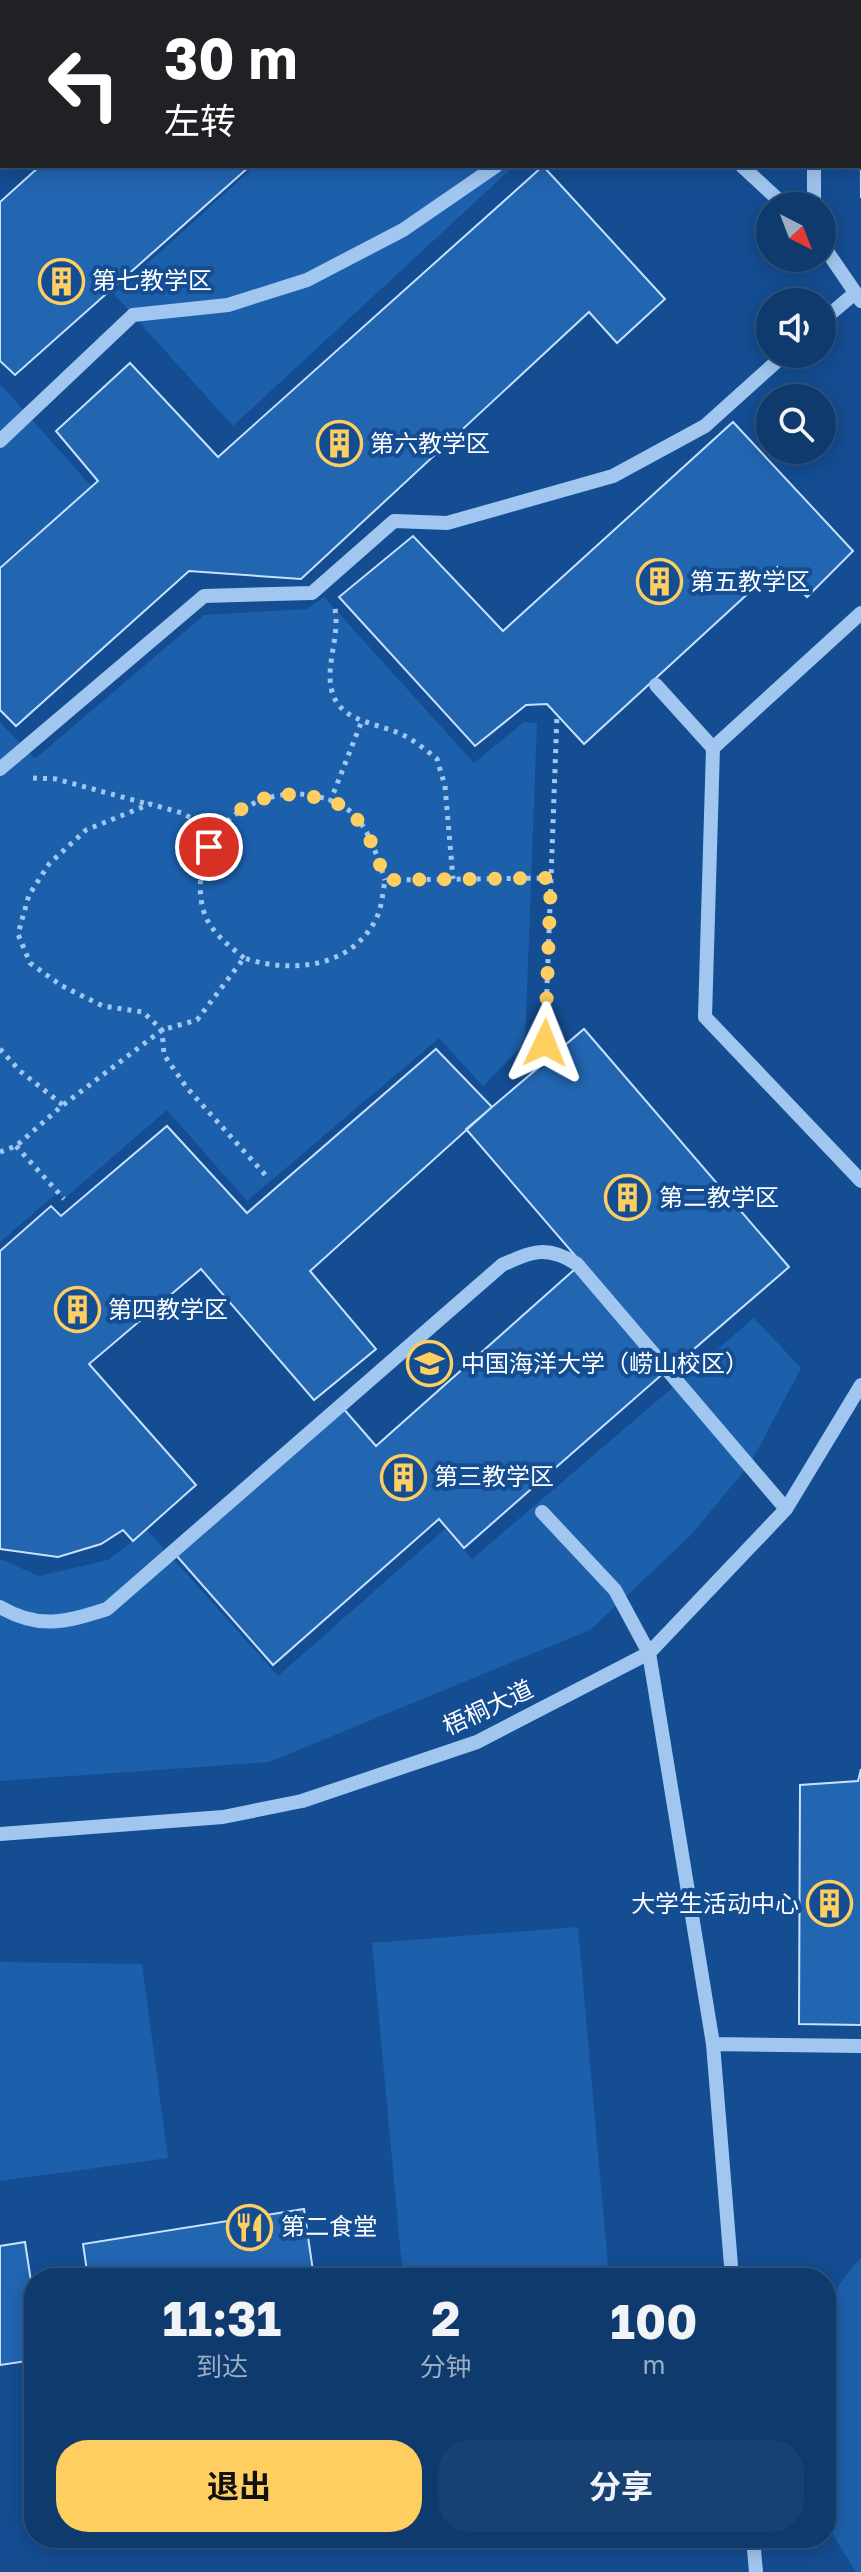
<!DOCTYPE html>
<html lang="zh">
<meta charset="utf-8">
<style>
body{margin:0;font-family:"Golos Text","Noto Sans SC",sans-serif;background:#184173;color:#f1f3f6;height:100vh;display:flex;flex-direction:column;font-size:30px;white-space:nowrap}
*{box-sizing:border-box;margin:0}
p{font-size:26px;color:#9badc2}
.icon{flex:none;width:44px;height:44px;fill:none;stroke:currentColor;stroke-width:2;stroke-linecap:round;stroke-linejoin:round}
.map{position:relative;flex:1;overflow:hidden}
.sheet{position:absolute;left:24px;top:2268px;width:812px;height:280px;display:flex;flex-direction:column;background:#0f3a6e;border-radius:32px;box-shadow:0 4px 20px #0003,0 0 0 2px #2f5481}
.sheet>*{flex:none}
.guide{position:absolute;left:0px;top:0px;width:862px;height:168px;box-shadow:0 4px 20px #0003,0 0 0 2px #2f5481;background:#202124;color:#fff;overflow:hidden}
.needle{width:52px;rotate:138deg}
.controls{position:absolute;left:756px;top:192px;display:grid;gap:16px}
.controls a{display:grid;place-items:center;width:80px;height:80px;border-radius:50%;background:#0f3a6e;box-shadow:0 4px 20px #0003,0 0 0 2px #2f5481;font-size:40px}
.pin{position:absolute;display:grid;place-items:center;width:68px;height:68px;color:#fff;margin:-34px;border:4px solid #fff;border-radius:50%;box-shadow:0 2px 8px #0007}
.me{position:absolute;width:88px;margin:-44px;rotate:2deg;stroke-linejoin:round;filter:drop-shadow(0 0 6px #0008)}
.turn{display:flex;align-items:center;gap:28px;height:168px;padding:0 32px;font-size:36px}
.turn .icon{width:104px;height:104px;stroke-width:2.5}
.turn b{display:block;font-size:56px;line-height:68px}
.eta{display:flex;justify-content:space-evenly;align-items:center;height:136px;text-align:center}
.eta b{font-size:48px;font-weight:700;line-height:56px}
.action{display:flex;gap:16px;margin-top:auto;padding:16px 32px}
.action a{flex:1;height:92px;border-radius:32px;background:#ffce61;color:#111;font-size:32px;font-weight:700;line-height:92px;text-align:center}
.action a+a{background:#184173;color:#f1f3f6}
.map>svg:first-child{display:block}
.green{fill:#1c60ac}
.building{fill:#2265b1;stroke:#c8e1fc;stroke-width:2}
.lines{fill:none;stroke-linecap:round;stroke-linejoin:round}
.path{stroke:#a1c7f1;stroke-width:5;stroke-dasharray:4 6;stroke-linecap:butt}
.minor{stroke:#a1c7f1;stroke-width:14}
.route{stroke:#ffce61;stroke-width:14;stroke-dasharray:0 25.2}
.labels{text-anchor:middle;stroke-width:8;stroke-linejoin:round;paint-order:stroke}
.poi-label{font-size:24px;fill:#fff;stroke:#144d92;text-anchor:start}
.street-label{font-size:24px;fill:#fff;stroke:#144d92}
</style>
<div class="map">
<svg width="861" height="2572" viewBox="0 0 861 2572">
<rect width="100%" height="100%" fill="#144d92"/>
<path class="green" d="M0,0H192L2,2V145Z
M255,166H514L233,426L114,294Z
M0,384L92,487L0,565Z
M324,597L474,763L524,722L537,723L525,1043L483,1086L439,1038L247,1201L167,1110L64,1199L57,1193L0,1242V722L35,759L204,615L307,609Z
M754,1318L801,1368L750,1464L689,1537L590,1630L269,1762L0,1781V1559L39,1576L108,1560L147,1530L278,1676L445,1529L472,1559Z
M578,1927L609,2278H403L372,1943Z
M0,1962L142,1964L168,2158L0,2181Z
M861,2257V2572H856L826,2523V2317L840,2283Z"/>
<path class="building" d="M227,0H258L260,2H224Z
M820,0H861V198L860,2Z
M40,166H250L15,375L0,361V202Z
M543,166L665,299L617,343L589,312L301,579L189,571L16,726L0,710V568L98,481L56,431L130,363L218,457Z
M733,422L853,551L807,597L777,567L584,744L547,704L526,705L475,746L339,597L413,536L503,631Z
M584,1029L789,1267L672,1368L466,1129Z
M436,1049L492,1107L310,1271L376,1349L314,1400L201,1269L89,1364L196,1485L133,1541L123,1530L101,1544L58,1557L0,1549V1251L51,1206L61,1216L167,1126L247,1213Z
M575,1269L666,1371L464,1548L439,1519L273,1665L175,1554L342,1407L376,1446Z
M861,1769V2025L799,2024L800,1785L858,1781Z
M304,2209L314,2278H88L83,2244Z
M25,2242L34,2301V2360L0,2365V2246Z"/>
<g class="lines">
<path class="path" d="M335,609C339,632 330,654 330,677C331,722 370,720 401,734C414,740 426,750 437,759L445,786L453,879
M33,778L56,779L148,804
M330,802L361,723
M216,832L182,813L150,804L86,830L49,864L29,895L18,934L30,963L62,986L103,1006L143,1012L162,1030L164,1055L187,1088L269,1179
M244,958C231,947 218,938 209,923C201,910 199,892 201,876C208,809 285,773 344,807C367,820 377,856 385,880
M545,1043L557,714
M0,1049L20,1071L63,1105
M16,1146L64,1199
M0,1152L16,1146L63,1105L162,1030L197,1020L244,958C291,974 353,968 377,917C382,906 383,891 385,880L551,878"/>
<path class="minor" d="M522,0L525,2
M814,2V0
M742,166L785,206
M814,166V206
M822,244L861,301
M822,321L855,293
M0,441L133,315L228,305L307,280L403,230L496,166
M656,685L713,748L861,613
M713,748L705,1017L861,1181
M0,769L204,596L312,593L394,521L447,523L613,476L705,426L785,354
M542,1512L615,1590L649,1653L713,2044
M0,1607C39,1630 66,1622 107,1609L502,1265C533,1251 547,1245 577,1264L786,1509
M0,1834L223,1817L302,1801L477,1742L649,1653L786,1509L861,1385
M732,2278L713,2044L861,2046
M753,2538L756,2572"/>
</g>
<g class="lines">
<path class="route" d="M209,847C228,805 274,786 318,798C327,801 340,803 347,809C368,827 377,855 385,880L551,878L545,1043"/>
</g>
<defs>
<symbol id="building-ring" viewBox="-11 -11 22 22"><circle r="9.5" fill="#144d92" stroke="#ffce61" stroke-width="1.5"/><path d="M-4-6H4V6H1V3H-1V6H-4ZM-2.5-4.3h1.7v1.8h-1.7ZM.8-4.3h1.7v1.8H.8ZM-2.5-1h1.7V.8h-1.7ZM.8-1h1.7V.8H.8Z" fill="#ffce61"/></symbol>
<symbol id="university-ring" viewBox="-11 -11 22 22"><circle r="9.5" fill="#144d92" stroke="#ffce61" stroke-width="1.5"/><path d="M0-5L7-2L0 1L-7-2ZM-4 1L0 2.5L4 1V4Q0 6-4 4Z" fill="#ffce61"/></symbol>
<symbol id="restaurant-ring" viewBox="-11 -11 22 22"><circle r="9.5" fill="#144d92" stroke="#ffce61" stroke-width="1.5"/><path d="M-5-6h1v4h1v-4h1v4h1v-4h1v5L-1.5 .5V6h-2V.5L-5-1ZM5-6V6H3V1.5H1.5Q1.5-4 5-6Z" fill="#ffce61"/></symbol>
</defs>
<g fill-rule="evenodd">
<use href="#building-ring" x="36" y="256" width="51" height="51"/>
<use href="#building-ring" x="314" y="418" width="51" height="51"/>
<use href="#building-ring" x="634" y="556" width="51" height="51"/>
<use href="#building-ring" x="602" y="1172" width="51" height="51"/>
<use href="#building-ring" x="52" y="1284" width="51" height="51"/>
<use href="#university-ring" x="404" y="1338" width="51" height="51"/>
<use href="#building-ring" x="378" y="1452" width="51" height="51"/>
<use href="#building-ring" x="804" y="1878" width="51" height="51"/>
<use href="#restaurant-ring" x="224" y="2202" width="51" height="51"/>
</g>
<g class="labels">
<g class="poi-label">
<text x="92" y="289">第七教学区</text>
<text x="370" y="452">第六教学区</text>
<text x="690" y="590">第五教学区</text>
<text x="659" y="1206">第二教学区</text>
<text x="108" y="1318">第四教学区</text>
<text x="461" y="1372">中国海洋大学（崂山校区）</text>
<text x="434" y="1485">第三教学区</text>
<text x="799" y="1912" text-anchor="end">大学生活动中心</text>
<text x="281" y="2235">第二食堂</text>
</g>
<g class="street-label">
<text transform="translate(488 1708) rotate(-25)" y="8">梧桐大道</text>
</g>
</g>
</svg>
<div class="controls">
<a><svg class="needle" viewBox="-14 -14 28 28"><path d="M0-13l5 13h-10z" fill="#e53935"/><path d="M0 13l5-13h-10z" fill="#9badc2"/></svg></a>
<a><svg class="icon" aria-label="sound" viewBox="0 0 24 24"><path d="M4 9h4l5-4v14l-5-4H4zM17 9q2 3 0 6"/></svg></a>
<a><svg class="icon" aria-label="search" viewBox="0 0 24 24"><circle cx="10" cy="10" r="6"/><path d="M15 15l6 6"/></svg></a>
</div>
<div class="pin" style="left:209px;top:847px;background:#d93025"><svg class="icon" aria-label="arrive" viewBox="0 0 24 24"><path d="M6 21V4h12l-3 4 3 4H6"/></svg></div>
<svg class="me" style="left:545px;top:1043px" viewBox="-20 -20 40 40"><path d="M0-17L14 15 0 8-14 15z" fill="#ffce61" stroke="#fff" stroke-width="4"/></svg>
<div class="guide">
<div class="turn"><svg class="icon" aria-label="left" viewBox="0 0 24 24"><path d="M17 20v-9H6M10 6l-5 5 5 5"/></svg><div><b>30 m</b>左转</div></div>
</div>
<section class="sheet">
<div class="eta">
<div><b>11:31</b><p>到达</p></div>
<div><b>2</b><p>分钟</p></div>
<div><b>100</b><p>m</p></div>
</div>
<div class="action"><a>退出</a><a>分享</a></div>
</section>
</div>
